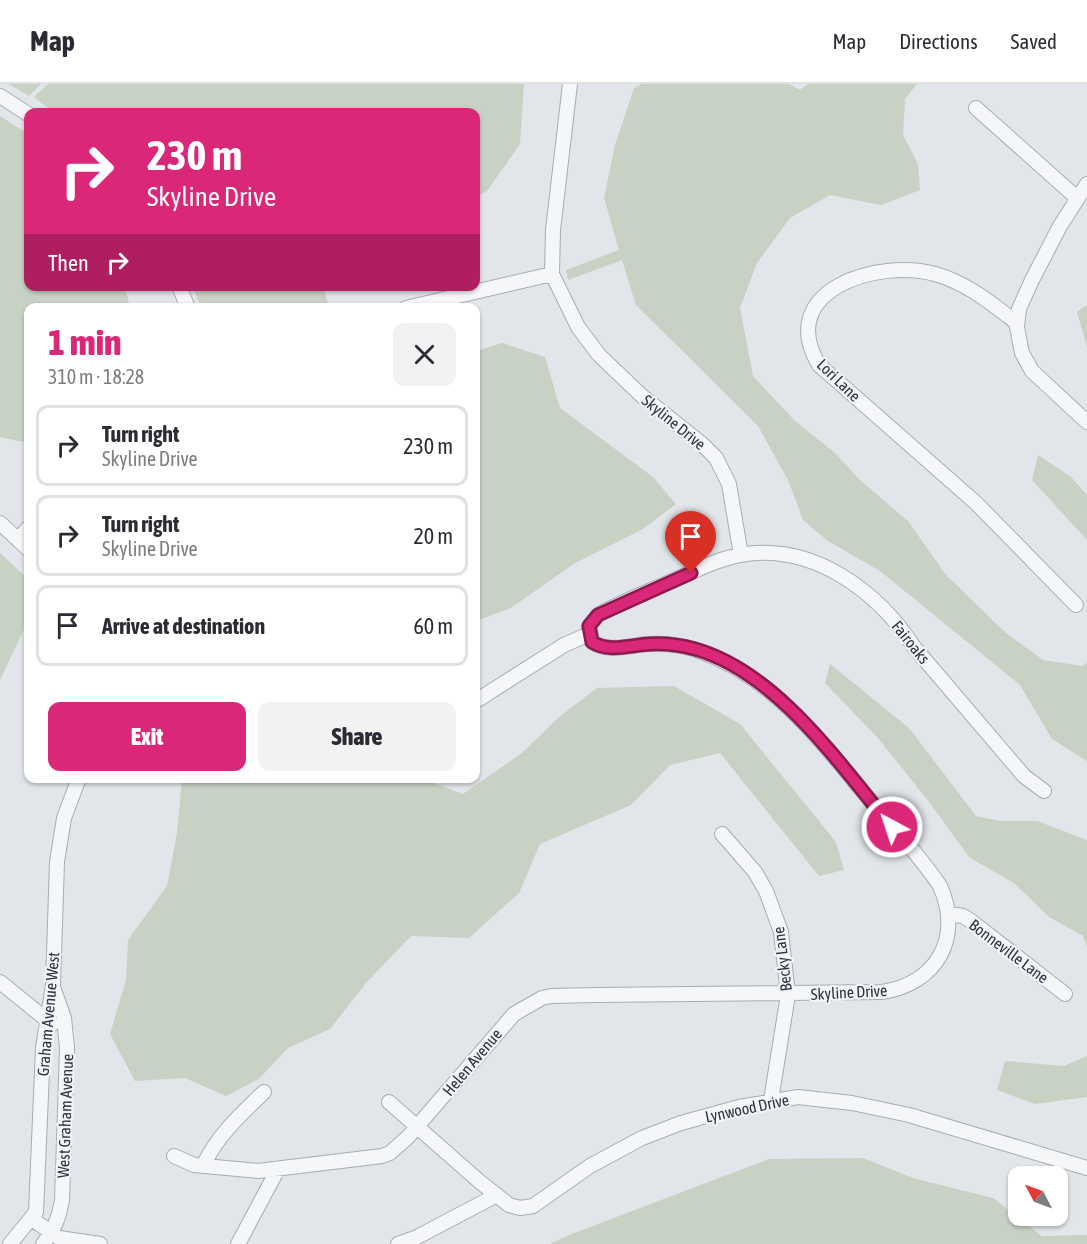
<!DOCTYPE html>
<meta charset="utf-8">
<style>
body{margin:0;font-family:"Asap Condensed",sans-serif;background:#f2f2f3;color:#2b2b33;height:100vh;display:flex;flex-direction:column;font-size:22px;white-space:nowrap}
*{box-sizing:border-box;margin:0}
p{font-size:20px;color:#7c7c81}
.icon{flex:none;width:33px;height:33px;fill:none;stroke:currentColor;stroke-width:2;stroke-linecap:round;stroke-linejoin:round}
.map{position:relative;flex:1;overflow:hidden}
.details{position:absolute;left:24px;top:219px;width:456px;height:480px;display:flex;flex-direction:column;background:#fff;border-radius:12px;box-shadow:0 2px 4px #0004}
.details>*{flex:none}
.banner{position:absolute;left:24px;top:24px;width:456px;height:183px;border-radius:12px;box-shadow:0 2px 4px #0004;background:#db2777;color:#fff;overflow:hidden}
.needle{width:39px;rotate:311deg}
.controls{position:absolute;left:1008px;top:1082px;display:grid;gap:12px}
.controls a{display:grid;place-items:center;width:60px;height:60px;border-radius:12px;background:#fff;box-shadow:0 2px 4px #0004;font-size:30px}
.pin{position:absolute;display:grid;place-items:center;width:51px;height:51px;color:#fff;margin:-62px -26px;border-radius:50% 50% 50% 0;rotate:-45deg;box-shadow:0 0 6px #0007}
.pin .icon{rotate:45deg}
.me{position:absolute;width:66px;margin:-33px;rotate:320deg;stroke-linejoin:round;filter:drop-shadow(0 0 4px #0008)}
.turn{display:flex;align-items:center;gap:21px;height:126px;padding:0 24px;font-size:27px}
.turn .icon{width:78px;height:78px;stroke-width:2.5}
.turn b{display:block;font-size:42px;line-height:51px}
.then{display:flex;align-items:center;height:57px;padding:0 24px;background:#0003;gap:12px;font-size:22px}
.round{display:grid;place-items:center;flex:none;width:63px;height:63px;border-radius:12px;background:#f2f2f3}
.headline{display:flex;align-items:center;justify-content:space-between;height:102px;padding:0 24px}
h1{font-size:36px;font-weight:800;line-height:45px;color:#db2777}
.cta{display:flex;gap:12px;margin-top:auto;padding:12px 24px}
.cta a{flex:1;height:69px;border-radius:12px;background:#db2777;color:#fff;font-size:24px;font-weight:800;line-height:69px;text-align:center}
.cta a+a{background:#f2f2f3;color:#2b2b33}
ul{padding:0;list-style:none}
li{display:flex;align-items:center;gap:18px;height:81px;margin:0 12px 9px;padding:0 12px;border:3px solid #e1e1e2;border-radius:12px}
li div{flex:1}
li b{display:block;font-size:22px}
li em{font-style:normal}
header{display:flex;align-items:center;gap:36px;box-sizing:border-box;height:84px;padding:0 30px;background:#fff;border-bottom:2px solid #e1e1e2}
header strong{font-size:28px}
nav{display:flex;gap:33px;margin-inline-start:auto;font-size:21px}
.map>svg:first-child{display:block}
.green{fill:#c7d2c4}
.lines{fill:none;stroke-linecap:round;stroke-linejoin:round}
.minor-casing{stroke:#a8acb3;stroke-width:16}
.minor{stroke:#f5f6f8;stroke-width:14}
.route-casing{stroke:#8e194d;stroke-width:15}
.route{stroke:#db2777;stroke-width:10}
.labels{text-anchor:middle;stroke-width:4.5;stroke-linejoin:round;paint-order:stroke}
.street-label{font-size:16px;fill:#2c3240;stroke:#f2f4f7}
</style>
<header>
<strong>Map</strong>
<nav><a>Map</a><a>Directions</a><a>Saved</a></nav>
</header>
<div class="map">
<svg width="1087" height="1160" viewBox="0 0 1087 1160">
<rect width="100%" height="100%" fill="#e2e5e9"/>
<path class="green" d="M9,0H41L29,12Z
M48,0H524L520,60L487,107L476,113V28H53L34,13Z
M642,0H789L800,6L808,0H917L905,15L903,51L918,80L920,106L881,121L830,111L790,134L757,179L740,224L753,292L796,338L834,368L861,397L908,437L946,491L1006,549L1043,576L1082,582L1087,579V677L1052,655L1020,601L880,487L828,457L803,436L788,396L758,342L636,221L622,176L568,196L566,186L619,166L604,114L615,61L634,4Z
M0,32L28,50V202L125,203L130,223L28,224V359L0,353Z
M193,203H323L329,223H201Z
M1087,221V263L1077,228Z
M502,259L545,273L560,324L653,393L676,420L643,445L575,479L511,524L476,537V267Z
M1038,371L1071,393L1087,411V456L1032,396Z
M0,469L28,495V537L0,596Z
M830,580L909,644L976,732L1000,737H1037L1087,756V862L1083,852L1049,833L1014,799L970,774L926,714L878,654L825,599Z
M674,602L740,640L836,758L844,786L819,792L720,669L670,681L631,721L540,760L519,809L469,854L411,852L366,899L330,945L288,964L259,995L226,1012L185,994L135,997L110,950L126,896L128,856L167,802L177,749L182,695H423L463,710L522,669L559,633L597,604Z
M1087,972V1013L1035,1020L997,1006L1005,977L1064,982Z
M863,1074L913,1094L993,1114L1042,1152L1087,1151V1160H550L569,1151L769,1075Z"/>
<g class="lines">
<defs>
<path id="minor" d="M570,0L553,146L552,190L578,243L599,271L642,312L702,360L716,374L729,400L741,471
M0,12L28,30
M976,24L1077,114
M1087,100L1060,142L1032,196L1019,225L1017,243L1022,269L1032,287L1087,338
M179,202L188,224
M406,224L552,190
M1017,239C991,219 967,199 935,190C879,174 774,206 819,281L976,419L1076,521
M0,439L28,465
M18,456L28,444
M479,615L564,561L589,550
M722,750L755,788L766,807L781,848L788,911L771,1016
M949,830L963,832L971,837L1065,910
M0,898L52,940
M389,1018L480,1098L509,1121L520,1124L533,1122L590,1082L642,1054L681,1039L739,1023L798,1013L852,1019L909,1031L1087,1084
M174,1072L194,1081L258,1087L382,1072L390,1069L408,1053L514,930L542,914L551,912L596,911L882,908C937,900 963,853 940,802C921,773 896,747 874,721C824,661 775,593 699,567C683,561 666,559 649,560C630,561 609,569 592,558L589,542L598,531C619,519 642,510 665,500C691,489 717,474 746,470C816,461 878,508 914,563L1024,692L1044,707
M203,1082C217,1052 240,1031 264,1008
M32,1135L59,1154L100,1160
M10,1160L36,1128L43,964L53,901L57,778L64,734L79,694
M43,1160C54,1146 59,1134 62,1116L67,964L64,934L53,903
M238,1160L278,1085
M398,1160L417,1153L497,1111"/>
</defs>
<use href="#minor" class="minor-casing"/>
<use href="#minor" class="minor"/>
</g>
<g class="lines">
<defs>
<path id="route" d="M691,489L598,531L589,542L592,558C609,569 630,561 650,560C665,559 680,561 695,565C777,588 840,681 892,743"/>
</defs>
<use href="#route" class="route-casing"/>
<use href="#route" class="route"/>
</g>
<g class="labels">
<g class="street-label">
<text transform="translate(839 296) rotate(44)" y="6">Lori Lane</text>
<text transform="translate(674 338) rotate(39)" y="6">Skyline Drive</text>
<text transform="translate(911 558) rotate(51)" y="6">Fairoaks</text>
<text transform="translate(1009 867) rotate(37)" y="6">Bonneville Lane</text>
<text transform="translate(782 875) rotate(-97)" y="6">Becky Lane</text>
<text transform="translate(849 908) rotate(-3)" y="6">Skyline Drive</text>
<text transform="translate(48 930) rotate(-85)" y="6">Graham Avenue West</text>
<text transform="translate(472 978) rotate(-50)" y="6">Helen Avenue</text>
<text transform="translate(747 1024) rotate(-12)" y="6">Lynwood Drive</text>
<text transform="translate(65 1032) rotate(-88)" y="6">West Graham Avenue</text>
</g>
</g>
</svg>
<div class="controls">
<a><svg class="needle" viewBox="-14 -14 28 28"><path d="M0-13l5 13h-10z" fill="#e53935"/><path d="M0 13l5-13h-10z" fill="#7c7c81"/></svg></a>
</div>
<div class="pin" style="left:691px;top:489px;background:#d93025"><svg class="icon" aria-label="arrive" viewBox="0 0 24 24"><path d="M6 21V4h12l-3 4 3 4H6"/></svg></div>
<svg class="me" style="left:892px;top:743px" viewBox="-20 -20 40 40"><circle r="17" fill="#db2777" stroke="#fff" stroke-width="3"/><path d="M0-11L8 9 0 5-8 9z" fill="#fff"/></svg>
<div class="banner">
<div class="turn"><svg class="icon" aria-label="right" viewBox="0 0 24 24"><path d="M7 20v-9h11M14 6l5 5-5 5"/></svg><div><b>230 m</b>Skyline Drive</div></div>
<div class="then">Then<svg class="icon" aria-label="right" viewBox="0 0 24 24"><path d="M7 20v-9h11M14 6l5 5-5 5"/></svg></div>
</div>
<section class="details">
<div class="headline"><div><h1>1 min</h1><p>310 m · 18:28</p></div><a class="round"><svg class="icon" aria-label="close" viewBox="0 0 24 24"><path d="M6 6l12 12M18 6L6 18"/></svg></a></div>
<ul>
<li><svg class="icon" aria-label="right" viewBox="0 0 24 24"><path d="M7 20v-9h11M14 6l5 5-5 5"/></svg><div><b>Turn right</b><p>Skyline Drive</p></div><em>230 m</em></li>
<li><svg class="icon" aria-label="right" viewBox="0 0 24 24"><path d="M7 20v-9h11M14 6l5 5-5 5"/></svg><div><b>Turn right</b><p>Skyline Drive</p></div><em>20 m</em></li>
<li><svg class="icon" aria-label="arrive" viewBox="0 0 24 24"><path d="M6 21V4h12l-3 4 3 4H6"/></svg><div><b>Arrive at destination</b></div><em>60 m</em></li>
</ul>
<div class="cta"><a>Exit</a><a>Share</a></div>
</section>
</div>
